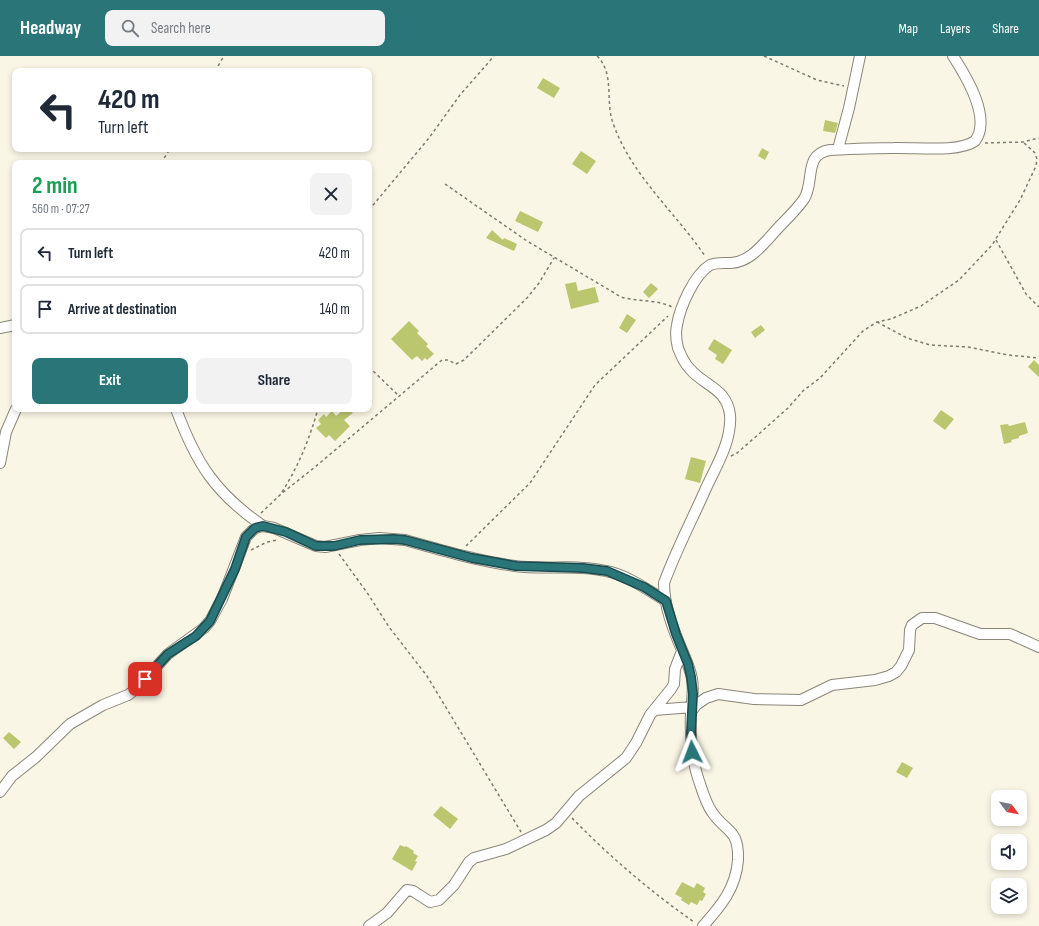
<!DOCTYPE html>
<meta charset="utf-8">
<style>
body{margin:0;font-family:"Sofia Sans Condensed",sans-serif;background:#f2f2f3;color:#1f2937;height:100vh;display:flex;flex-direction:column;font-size:15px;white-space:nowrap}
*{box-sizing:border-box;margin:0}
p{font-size:13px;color:#747a83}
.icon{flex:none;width:22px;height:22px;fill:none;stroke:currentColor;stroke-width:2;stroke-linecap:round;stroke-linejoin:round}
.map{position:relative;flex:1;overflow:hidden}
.sheet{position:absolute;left:12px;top:104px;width:360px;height:252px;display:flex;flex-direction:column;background:#fff;border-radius:8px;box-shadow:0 2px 6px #0003}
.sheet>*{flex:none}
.hud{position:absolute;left:12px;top:12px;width:360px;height:84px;border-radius:8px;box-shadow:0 2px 6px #0003;background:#fff;color:#1f2937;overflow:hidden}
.needle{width:26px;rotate:122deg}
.tools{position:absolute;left:991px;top:734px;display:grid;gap:8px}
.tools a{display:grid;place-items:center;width:36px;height:36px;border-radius:8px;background:#fff;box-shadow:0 2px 6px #0003;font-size:20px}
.pin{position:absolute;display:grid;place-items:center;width:34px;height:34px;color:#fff;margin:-17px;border-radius:8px;box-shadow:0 2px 6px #0006}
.me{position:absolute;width:44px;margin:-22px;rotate:357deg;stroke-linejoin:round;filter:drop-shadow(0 0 3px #0008)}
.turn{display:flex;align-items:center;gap:14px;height:84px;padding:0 20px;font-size:18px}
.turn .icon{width:52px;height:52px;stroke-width:2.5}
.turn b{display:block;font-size:28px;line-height:34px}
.round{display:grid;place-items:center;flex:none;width:42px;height:42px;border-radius:8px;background:#f2f2f3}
.summary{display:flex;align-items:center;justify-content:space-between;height:68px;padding:0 20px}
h1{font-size:24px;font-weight:700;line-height:30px;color:#1e9e55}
.button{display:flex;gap:8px;margin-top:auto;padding:8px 20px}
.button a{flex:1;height:46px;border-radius:8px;background:#2a7578;color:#fff;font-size:16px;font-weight:700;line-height:46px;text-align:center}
.button a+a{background:#f2f2f3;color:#1f2937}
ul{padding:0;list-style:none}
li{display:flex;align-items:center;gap:12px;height:50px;margin:0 8px 6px;padding:0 12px;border:2px solid #e0e1e3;border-radius:8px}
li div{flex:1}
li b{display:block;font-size:15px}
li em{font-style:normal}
header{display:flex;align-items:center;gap:24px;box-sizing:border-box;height:56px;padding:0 20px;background:#2a7578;color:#fff}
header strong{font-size:19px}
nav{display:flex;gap:22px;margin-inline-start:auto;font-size:14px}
.search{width:280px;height:36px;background:#f2f2f3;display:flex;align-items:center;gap:10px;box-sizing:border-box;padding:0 14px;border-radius:8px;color:#747a83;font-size:15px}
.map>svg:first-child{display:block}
.building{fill:#bac76f}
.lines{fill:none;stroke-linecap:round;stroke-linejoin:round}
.street-casing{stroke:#8a8679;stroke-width:12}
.path{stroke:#7d7b71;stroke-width:1.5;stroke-dasharray:3 3;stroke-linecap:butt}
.street{stroke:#fff;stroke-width:10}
.route-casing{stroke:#1b4c4e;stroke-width:10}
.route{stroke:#2a7578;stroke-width:7}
</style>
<header>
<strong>Headway</strong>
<div class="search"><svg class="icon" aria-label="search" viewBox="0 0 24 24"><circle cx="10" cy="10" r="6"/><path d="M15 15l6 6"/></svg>Search here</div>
<nav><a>Map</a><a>Layers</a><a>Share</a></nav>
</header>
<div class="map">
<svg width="1039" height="870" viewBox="0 0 1039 870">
<rect width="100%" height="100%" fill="#faf6e6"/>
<path class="building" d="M543,22L560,32L554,42L537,32Z
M825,64L838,67L835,77L823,75Z
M762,92L769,96L765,104L758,100Z
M581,95L596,105L587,118L572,108Z
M520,155L543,166L538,176L515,165Z
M492,174L503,184L504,182L517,188L514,195L486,182Z
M576,226L578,235L595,231L599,246L571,253L565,228Z
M651,227L658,233L649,242L643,236Z
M627,258L636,264L627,277L619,272Z
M409,265L419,275L417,277L428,288L426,290L434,298L427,304L425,302L422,305L417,300L412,304L391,283Z
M761,269L765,274L755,282L751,276Z
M714,283L732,294L723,308L715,303L717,299L708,293Z
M1034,304L1039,309V321L1028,311Z
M344,353H349L353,357L344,364L350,370L335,385L329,379L326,382L316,372L321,368L318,364L324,358L326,361L332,355L336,360Z
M941,354L954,363L945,374L933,365Z
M1025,366L1028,377L1019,380V382L1011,384L1012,386L1004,388L1000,369L1008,368L1009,370Z
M691,401L706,405L700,427L685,423Z
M9,676L21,686L14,693L3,682Z
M902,706L913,712L907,722L896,716Z
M441,750L458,763L450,773L433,759Z
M400,789L405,791L406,790L414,795L413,797L418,800L415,805L417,806L412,815L392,803Z
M682,826L694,832L697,827L705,832L703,836L706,838L702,845L700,844L697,849L691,846L689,849L681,844L682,842L675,838Z"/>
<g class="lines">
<defs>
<path id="street" d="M838,93L849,52L860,0
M0,272L15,269
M176,353C196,407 215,437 263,470
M0,407L6,376L16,353
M655,654L692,651
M691,656L696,649L706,642L718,638L754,643L801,644L832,629L875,624L889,620L896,616L901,610L909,594L910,574L912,569L922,562H935L980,578H1010L1039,591
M0,736L12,720L36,701L70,668L103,649L128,639L136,633L168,598L204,572L210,565L222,543L246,481L255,472L263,470L274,472L316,490L325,491L360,484L379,482L405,484C441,494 477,505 515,510C545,514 576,508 606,515C627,519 648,534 666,545
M369,870L387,857L407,834L413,835L430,846L439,844L454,829L469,806L474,802L506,793L546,774L556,767L579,740L626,702L636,687L650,659L671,633L674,628L675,613L682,595
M703,870C721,850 736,832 738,804C739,772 726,777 712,756C705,746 702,733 698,722C691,700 690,679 691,656C692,645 694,634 692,623C690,612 686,604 682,594C673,573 664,550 664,527C676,494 693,462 707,430C717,409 732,384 730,359C727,332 704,330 690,313C684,307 681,300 678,292C676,284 675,278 677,269C680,251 694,219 710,209C716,206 725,207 731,207C748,206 759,193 770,181C781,168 795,156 804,143C815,126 803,98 830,94C851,93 873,92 894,92C915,91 958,97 975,85C992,62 966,20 953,0"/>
</defs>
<use href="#street" class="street-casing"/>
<path class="path" d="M597,0C615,17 605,46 613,67C631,119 675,156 705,200
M764,0L817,24L844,30
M215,15L224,0
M985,87L1023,86L1039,82
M161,107L170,93
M445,128L527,185L621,241C638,246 656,243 672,251
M369,154L429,82L460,39L494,0
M996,184L1026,238L1039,251
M877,266L907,282L930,289L968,291L1008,299L1039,302
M369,311L399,340
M731,400L737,397L760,377L788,352L804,334L820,322L863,275L877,266L891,263L921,250L959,224L992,189L1020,144L1036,110L1037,103L1035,97L1023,86
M282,436C299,409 309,384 318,353
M261,457L281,438L315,411L442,304H448L456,308L464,304L527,242L539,227L554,202
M466,490L530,427L595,329L668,260
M251,494L267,486L277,484
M339,498L368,538L389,571L427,620L521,776
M572,762C609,800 651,836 694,866"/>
<use href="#street" class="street"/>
</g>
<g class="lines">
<defs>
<path id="route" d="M145,623L168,598L196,580L210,565L235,513L246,481L255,472L263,470L286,476L316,490H334L360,484L394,483L405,484L472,502L516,510L583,512L607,515L644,531L666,545L676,578L688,608L691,621L693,638L691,676L692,696"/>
</defs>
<use href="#route" class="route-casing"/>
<use href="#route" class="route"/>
</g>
</svg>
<div class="tools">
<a><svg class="needle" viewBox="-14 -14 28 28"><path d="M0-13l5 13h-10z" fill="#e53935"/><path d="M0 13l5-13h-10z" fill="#747a83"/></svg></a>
<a><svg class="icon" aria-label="sound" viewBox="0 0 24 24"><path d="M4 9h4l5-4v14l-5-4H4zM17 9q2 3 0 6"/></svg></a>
<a><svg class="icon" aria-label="layers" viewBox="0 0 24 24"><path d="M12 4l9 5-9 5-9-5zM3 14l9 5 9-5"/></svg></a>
</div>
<div class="pin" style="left:145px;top:623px;background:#d93025"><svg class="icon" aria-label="arrive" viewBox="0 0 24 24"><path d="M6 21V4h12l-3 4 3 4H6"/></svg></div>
<svg class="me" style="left:692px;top:696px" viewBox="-20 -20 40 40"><path d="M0-17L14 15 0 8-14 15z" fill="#2a7578" stroke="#fff" stroke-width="4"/></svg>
<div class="hud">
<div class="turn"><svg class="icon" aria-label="left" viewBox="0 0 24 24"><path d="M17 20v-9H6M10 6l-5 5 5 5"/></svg><div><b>420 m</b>Turn left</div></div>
</div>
<section class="sheet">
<div class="summary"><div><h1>2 min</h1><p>560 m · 07:27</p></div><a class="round"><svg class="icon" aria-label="close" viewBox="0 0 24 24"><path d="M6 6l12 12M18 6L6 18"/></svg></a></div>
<ul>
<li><svg class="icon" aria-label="left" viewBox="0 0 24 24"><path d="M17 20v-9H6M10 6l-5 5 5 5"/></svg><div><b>Turn left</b></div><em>420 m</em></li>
<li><svg class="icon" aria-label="arrive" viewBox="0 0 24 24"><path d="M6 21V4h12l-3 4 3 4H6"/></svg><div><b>Arrive at destination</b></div><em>140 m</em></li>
</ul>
<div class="button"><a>Exit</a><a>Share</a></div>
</section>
</div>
